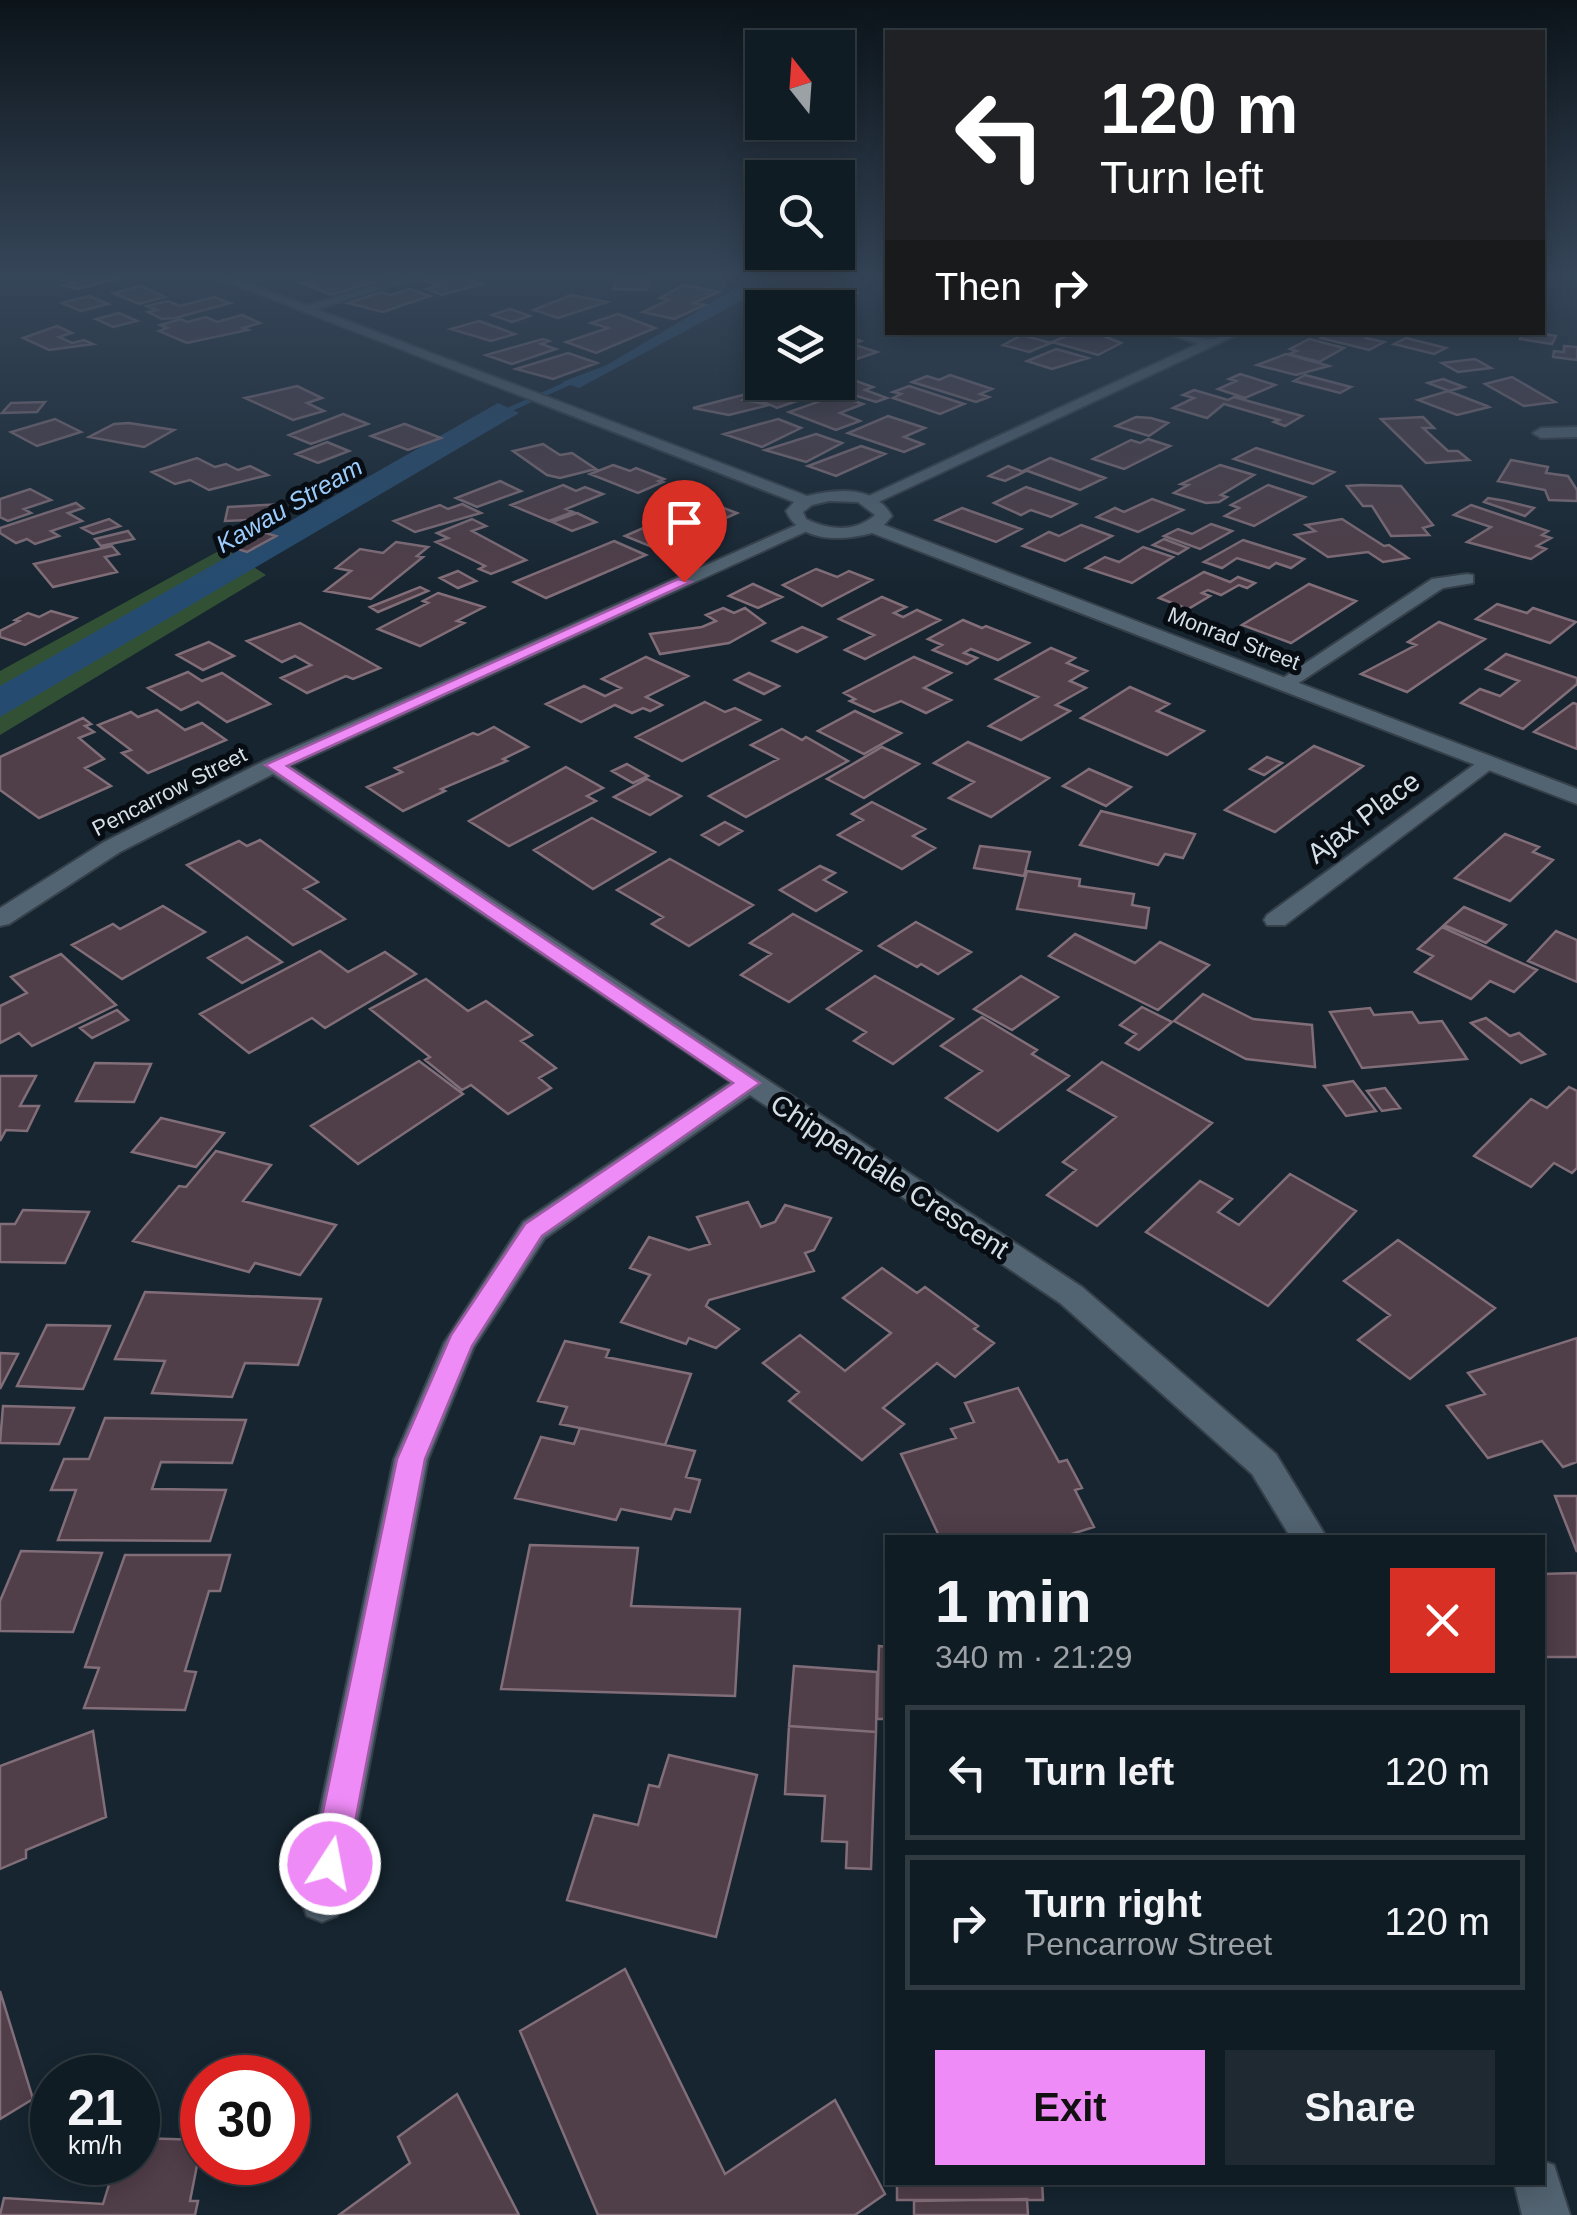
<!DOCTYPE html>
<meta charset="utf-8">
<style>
body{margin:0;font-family:Helvetica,sans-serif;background:#1e2931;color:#f1f3f6;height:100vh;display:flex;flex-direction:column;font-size:38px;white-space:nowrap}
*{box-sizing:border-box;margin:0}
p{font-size:32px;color:#9ca1a6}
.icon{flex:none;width:55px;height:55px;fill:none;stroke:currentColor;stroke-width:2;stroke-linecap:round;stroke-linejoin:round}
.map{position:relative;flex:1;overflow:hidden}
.panel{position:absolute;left:885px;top:1535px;width:660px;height:650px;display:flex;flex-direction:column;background:#101c24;border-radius:0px;box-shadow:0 5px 25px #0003,0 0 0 2px #303a41}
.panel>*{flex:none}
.hud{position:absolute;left:885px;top:30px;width:660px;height:305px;border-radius:0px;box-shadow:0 5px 25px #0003,0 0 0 2px #303a41;background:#202124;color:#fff;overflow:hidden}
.needle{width:65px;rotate:343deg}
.fabs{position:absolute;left:745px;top:30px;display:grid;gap:20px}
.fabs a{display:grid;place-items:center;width:110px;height:110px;border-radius:0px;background:#101c24;box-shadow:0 5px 25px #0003,0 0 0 2px #303a41;font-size:50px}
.speed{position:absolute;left:30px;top:2055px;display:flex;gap:20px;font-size:50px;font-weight:700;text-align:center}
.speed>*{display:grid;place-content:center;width:130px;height:130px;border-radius:50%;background:#101c24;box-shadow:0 5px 25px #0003,0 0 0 2px #303a41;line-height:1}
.speed small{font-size:25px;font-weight:400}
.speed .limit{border:15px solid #d22;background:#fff;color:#111}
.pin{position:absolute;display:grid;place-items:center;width:85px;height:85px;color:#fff;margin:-102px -42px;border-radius:50% 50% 50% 0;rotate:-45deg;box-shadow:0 0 10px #0007}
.pin .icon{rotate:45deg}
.me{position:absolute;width:110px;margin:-55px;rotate:11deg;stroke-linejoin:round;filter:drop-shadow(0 0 8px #0008)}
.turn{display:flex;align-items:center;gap:35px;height:210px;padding:0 50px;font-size:45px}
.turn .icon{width:130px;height:130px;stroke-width:2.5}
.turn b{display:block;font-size:70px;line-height:85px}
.then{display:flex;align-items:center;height:95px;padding:0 50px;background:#0003;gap:20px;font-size:38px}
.round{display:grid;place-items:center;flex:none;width:105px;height:105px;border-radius:0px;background:#1e2931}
.summary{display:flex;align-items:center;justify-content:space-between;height:170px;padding:0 50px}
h1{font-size:60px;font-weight:700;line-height:75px}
.cta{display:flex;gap:20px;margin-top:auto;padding:20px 50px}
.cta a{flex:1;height:115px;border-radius:0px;background:#ef8bf7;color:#111;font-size:40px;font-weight:700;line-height:115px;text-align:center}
.cta a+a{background:#1e2931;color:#f1f3f6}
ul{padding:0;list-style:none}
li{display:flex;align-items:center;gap:30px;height:135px;margin:0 20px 15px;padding:0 30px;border:5px solid #303a41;border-radius:0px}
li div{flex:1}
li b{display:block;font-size:38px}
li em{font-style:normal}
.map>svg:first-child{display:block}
.green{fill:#315034}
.water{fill:#254c70}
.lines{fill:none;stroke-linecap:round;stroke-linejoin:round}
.stream{fill:#254c70;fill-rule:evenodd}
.building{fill:#503e48;stroke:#826e78;stroke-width:2.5}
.minor-casing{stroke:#35404a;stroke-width:4}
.tertiary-casing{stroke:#35404a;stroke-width:4}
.minor{fill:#526371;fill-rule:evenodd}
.tertiary{fill:#526371;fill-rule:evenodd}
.route{fill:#ef8bf7;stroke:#9b5aa1;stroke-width:2.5}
.labels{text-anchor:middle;stroke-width:10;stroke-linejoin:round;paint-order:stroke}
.far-street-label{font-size:22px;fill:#d5dfe7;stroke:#070d12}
.far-water-label{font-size:25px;font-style:italic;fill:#9cccfc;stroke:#070d12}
.street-label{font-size:28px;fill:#d5dfe7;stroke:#070d12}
</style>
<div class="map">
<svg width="1577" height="2215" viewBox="0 0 1577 2215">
<rect width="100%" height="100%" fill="#162530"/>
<path class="green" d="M224,548L266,575L0,735V671Z"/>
<path class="water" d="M755,277H786L579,388L562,382L607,365Z
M498,403L519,413L0,717V686Z"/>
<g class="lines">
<path class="stream" d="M581,375L588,377L494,419L487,417Z"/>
</g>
<path class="building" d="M68,277H125L77,289L64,285L72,283L65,280L71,278Z
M326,277H376L384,280L331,295L302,283Z
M439,277H462L481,284L442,295L426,289L439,286L425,281Z
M617,277H651L647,290L613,289Z
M684,285L718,292L694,303L705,305L674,319L643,312L669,300L660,298Z
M141,286L165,297L139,304L113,293Z
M827,287L857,293L842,300L813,294Z
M410,289L430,296L383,312L348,303L381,292L390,295Z
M571,295L607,302L558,318L534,310Z
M89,296L108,304L81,311L62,303Z
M214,297L230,303L175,318L162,319L148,312L157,310L147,306L168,301L180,306Z
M510,309L530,316L512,322L492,315Z
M119,313L137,321L113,327L96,319Z
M618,314L655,328L596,353L566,342L608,328L591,323Z
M242,315L260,323L243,328L248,330L187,343L159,331L167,328L160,325L181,319L187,322L206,317L217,322Z
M479,321L515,334L491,341L451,329Z
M57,326L72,333L59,337L72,343L84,340L93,344L49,350L23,338Z
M1075,332H1094L1121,343L1098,355L1052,342Z
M1332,332H1373L1366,338L1384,342L1369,350L1321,338Z
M1523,332H1531L1556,336L1552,344L1520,339Z
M838,333L861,341L852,344L877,352L854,360L839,356L844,354L838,352Z
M1022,335L1051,343L1029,352L1003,345Z
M1406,338L1446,348L1434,354L1394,344Z
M543,339L549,341L541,344L556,349L512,364L486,355Z
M1309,339L1344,348L1319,362L1289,354L1297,351L1290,349Z
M1564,346L1577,347V360L1553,357L1554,351L1564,352Z
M1056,349L1088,358L1052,369L1027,361Z
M568,353L597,363L553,379L516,369Z
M1286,354L1329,366L1296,375L1257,365Z
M1475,359L1491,368L1458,372L1442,363Z
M1240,374L1275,385L1245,398L1218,389L1236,381L1229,379Z
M950,375L992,389L980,394L989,397L976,402L912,382L927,376L939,380Z
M1305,375L1351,387L1340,393L1294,381Z
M1512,377L1555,402L1524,406L1485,384Z
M1443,379L1464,387L1449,391L1428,383Z
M856,381L873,387L865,390L887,398L876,402L834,389Z
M297,386L322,398L307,403L324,411L293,420L245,398Z
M909,386L964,404L940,414L893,398L901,394L893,392Z
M1194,390L1228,400L1234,397L1302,416L1285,426L1274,422L1279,420L1224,404L1207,418L1173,408L1194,398L1183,395Z
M1448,391L1487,406L1489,407L1457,415L1418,400Z
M750,393L756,396L744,400L769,405L729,415L693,408Z
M781,395L797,401L777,408L761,401Z
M837,395L863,404L840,413L860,421L836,430L789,412Z
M45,402L37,412L2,413L11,403Z
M343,414L368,424L311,444L289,435Z
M888,416L925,428L904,437L923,444L904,452L848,433Z
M1136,417L1151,418L1168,423L1149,436L1116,426Z
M1423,417L1434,428H1423L1448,451H1458L1469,460L1426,463L1381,419Z
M55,419L81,432L37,446L11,432Z
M778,419L801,428L762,447L724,434Z
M129,423L174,430L144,447L89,437L114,424Z
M404,424H405L441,438L408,450L371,436Z
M816,434L842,443L806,462L765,450Z
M1148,439L1170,446L1124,469L1093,459L1131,440L1140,443Z
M327,442L349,451L318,463L296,454Z
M543,444L560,455L572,453L596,469L560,478L547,475L513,451Z
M861,446L885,454L836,476L808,466Z
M1256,448L1334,472L1313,484L1234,459Z
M197,458L215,467L226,464L238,470L250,466L268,475L209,490L190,480L175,484L152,472Z
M1050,458L1105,478L1080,490L1025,470Z
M1511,460L1548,467L1546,473L1568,476L1577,490V501L1549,500L1545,490L1498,481Z
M613,465L630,471L636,468L664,479L659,481L663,482L638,493L590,474Z
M1220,465L1254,475L1221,495L1227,497L1219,502L1206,503L1174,493L1188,485L1181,484Z
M1008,466L1024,472L1005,481L989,476Z
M500,481L521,491L477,507L456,498Z
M563,485L576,491L585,487L603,494L566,509L573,512L549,521L511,505Z
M1268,485L1305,497L1254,526L1225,516L1239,508L1231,505Z
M1362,485L1401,486L1433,525L1423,528L1429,535L1391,536L1372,506H1363L1347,486Z
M1026,487L1076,504L1051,517L1031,510L1021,515L994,503Z
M30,489L51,500L24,509L31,513L8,521L0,517V499Z
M1488,498L1506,501L1534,508L1525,516L1484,502Z
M1152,499L1183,510L1138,532L1097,517L1115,508L1124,512Z
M705,501L737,513L657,549L625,536Z
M76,503L83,508L68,513L82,521L51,531L59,536L35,544L27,539L16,543L0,533V528Z
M284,504L282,518L249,523V520L225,521L228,507Z
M462,504L481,513L415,532L394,521L440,505L448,509Z
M1471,505L1548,531L1542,535L1551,538L1537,546L1546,549L1531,559L1467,542L1491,527L1454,515Z
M962,508L1021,529L996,542L936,520Z
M577,513L596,522L572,531L552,522Z
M109,519L120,526L93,534L82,528Z
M472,519L486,526L472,531L526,560L491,574L479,569L485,566L436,542L448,538L437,533Z
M1342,519L1384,546L1389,545L1408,558L1383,562L1368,552L1328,557L1295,535L1315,531L1306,525Z
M1211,524L1232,531L1200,549L1164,536L1178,529L1192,534Z
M1081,525L1112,536L1065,561L1023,546L1049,532L1059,536Z
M249,528L276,536L247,552L219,543Z
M128,531L134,539L101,546L95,539Z
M1164,539L1188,548L1178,554L1153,545Z
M1243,540L1246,541L1304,559L1291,568L1276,563L1269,568L1237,558L1222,568L1204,562Z
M614,541L646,555L546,598L514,582Z
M396,542L428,547L417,556L423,557L371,599L325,591L351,571L336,568L360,549L383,553Z
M112,546L119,554L105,557L117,572L53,587L34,564Z
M1143,547L1173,557L1132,583L1086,568L1105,557L1119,562Z
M816,569L837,577L849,571L872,580L822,606L783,585Z
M458,571L476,581L458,588L440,578Z
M1204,572L1230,582L1238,577L1255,583L1247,588L1239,585L1221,595L1208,590L1202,593L1210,596L1188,609L1159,598Z
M753,584L782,597L758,608L729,596Z
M1309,584L1356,601L1291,643L1242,625Z
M420,587L428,591L378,612L370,607Z
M438,593L484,607L457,621L464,623L420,646L378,629L428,603L423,601Z
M882,597L906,607L894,613L903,617L917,610L940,620L865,659L845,650L874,635L839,619Z
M1497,604L1527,613L1533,608L1576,622L1550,643L1476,619Z
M723,608L734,613L745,608L765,623L729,643L660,654L650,634L702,627L716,621L706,615Z
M51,611L76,618L25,645L0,637V631L19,621L15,620L28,613L39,617Z
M963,620L982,628L986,626L1029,643L998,660L971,649L964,653L977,658L967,664L933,650L942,645L928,639Z
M1439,622L1485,639L1407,692L1361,674L1416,645L1408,642Z
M300,623L380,668L353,679L346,676L307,693L281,678L311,665L295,656L282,662L247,641Z
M802,627L826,637L797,652L773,641Z
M209,642L234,656L203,670L177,655Z
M1051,648L1075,658L1067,663L1087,671L1070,681L1086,688L1056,705L1070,711L1021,740L989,726L1038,697L996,679Z
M1506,654L1577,678V684L1523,729L1461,703L1480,689L1500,696L1519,681L1486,669Z
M646,657L688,676L646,697L662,705L650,711L643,708L632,713L615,705L581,722L546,704L584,686L605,696L621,688L602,679Z
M914,657L951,673L924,688L951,700L926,713L901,701L874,712L850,701L855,699L844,693Z
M188,672L202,681L222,673L270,704L227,722L198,702L181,710L148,688Z
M749,673L779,686L764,694L735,680Z
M1130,687L1169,704L1157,711L1204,731L1167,755L1081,718Z
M705,702L725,712L735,708L760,720L682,761L636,737Z
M1573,703L1577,704V749L1534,732Z
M157,710L185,730L202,723L226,740L148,773L122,753L131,750L98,725L131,712L138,717Z
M855,711L901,733L864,754L818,731Z
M83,718L91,724L85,726L94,732L79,738L104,759L85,768L111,786L39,818L0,790V757Z
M494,727L528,747L503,759L507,761L441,789L445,791L403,811L367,787L402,772L395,768L473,733L478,735Z
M782,729L802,740L806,737L848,761L746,817L709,796L778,759L751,745Z
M968,742L1049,778L991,817L949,798L974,782L934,763Z
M1314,746L1363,766L1275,832L1225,810Z
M882,747L919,764L864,798L827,779Z
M1267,757L1282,763L1264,775L1250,769Z
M627,764L648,776L633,783L612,771Z
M566,767L603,788L587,796L596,801L509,846L469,821Z
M1089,769L1131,787L1106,806L1063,786Z
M647,779L681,796L650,815L614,797Z
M872,802L925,829L913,836L935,848L902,869L838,835L863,820L852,814Z
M1101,811L1195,834L1183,858L1165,854L1158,865L1080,845Z
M592,818L655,852L593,889L534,850Z
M725,822L742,831L719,845L702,835Z
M1505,834L1539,847L1533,852L1553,860L1510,901L1455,878Z
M260,840L318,882L304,889L345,919L293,945L187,865L239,841L247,846Z
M980,846L1030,852L1024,876L974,868Z
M670,859L753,905L689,946L652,924L663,917L617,890Z
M820,866L835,873L824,880L846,892L816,911L780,890Z
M1027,871L1080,879L1079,886L1134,894L1132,905L1149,908L1146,928L1017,909Z
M163,906L205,932L122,979L72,945L113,924L120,929Z
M1464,907L1506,925L1486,943L1444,925Z
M793,914L861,951L789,1002L741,975L771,954L750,943Z
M916,922L971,952L938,974L921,964L917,967L879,946Z
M1442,927L1537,970L1514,992L1490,981L1471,999L1415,972L1433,956L1418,949Z
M1556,931L1577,940V982L1528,961Z
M1075,934L1135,963L1160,942L1209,965L1158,1010L1049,956Z
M247,937L282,962L242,983L208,958Z
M320,951L348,972L385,952L416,974L325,1028L312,1018L249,1053L200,1014Z
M61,954L116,1005L32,1046L19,1033L0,1043V1006L27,993L11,977Z
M875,976L953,1019L893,1064L854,1041L866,1032L827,1009Z
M1021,976L1058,997L1012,1030L974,1009Z
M426,979L468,1011L486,1001L532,1035L521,1041L556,1068L539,1078L551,1088L508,1114L471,1085L462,1090L425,1060L430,1057L370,1009Z
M1203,994L1253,1019L1312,1025L1315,1067L1246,1059L1174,1021Z
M1142,1007L1172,1022L1139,1050L1126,1043L1136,1034L1120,1025Z
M1370,1008L1374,1015L1412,1012L1419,1023L1442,1021L1467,1059L1362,1068L1330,1012Z
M117,1010L128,1020L92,1038L80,1028Z
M982,1017L1037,1050L1032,1054L1069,1076L998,1131L946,1098L982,1071L941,1046Z
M1486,1018L1510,1036L1519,1033L1545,1054L1521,1063L1471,1023Z
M419,1061L463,1094L358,1164L311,1126Z
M1102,1062L1212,1123L1097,1226L1047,1195L1076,1170L1063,1162L1116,1117L1068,1090Z
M95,1063L151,1064L134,1102L76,1101Z
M0,1076H36L20,1106H39L27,1131L6,1130L0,1141Z
M1353,1081L1376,1111L1346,1116L1324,1086Z
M1569,1087L1577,1091V1168L1572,1173L1554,1163L1531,1187L1474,1156L1531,1099L1547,1108Z
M1385,1088L1400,1108L1382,1111L1367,1091Z
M161,1118L224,1133L196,1167L132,1152Z
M216,1151L271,1165L243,1201L336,1225L300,1275L255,1263L249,1272L133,1241L179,1186L186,1187Z
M1290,1174L1356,1211L1268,1306L1146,1232L1200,1181L1232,1199L1218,1212L1239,1225Z
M748,1202L761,1227L775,1222L785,1205L831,1218L814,1250L805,1253L814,1271L709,1300L706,1306L739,1329L716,1348L689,1338L686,1344L621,1322L650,1275L630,1268L649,1237L689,1250L710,1244L697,1217Z
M23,1210L89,1212L65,1263L0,1262V1224H15Z
M1398,1240L1495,1308L1410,1379L1358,1340L1390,1315L1344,1281Z
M882,1268L917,1293L925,1287L978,1326L974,1329L994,1343L955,1377L937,1363L883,1408L904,1424L862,1460L789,1401L799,1392L763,1363L800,1335L845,1371L891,1333L843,1298Z
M145,1292L321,1299L298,1365L245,1363L232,1397L152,1393L165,1361L115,1359Z
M47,1325L110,1326L83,1389L17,1386Z
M1577,1338V1462L1563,1467L1542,1441L1488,1458L1447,1406L1485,1394L1468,1373Z
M565,1341L609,1350L606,1357L691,1374L665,1445L560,1424L567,1407L538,1401Z
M0,1353L18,1354L0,1389Z
M1018,1388L1059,1462L1067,1460L1082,1488L1075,1490L1094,1527L1059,1538H940L901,1454L956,1438L951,1429L974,1422L965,1403Z
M3,1406L74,1408L59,1444L0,1443Z
M105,1418L246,1420L232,1463L161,1462L152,1489L226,1490L210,1541L58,1540L76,1490H51L64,1459H89Z
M580,1428L695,1451L686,1477L700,1480L690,1512L675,1509L671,1519L621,1509L616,1520L515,1498L541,1437L574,1444Z
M1555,1496H1577V1552Z
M530,1545L638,1548L631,1606L740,1609L735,1696L501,1689Z
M21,1551L102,1553L73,1632L0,1631V1601Z
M125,1555H230L220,1591H209L185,1671L196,1672L185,1710L84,1708L99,1668L85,1667Z
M1577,1573V1657H1542V1574Z
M879,1646L888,1647V1719H877Z
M794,1666L877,1672L876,1732L789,1726Z
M789,1726L876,1732L871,1869L846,1868L847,1842L822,1841L825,1796L785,1794Z
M93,1731L106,1817L26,1850V1858L0,1869V1766Z
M669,1755L757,1775L716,1937L567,1900L594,1815L638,1825L649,1785L659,1787Z
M625,1969L725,2174L835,2100L885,2194L855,2215H598L520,2031Z
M0,1991L33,2099L0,2119Z
M457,2094L519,2215H339L410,2163L398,2137Z
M138,2138L202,2140L190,2201H198L195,2215H0L4,2198L103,2204L116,2162H138Z
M897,2182H1042L1043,2200H897Z
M1027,2199L1028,2215H914V2201Z"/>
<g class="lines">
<defs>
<path id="minor" d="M401,277H420L308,312L296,309Z
M1163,332C1176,332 1203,340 1211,339C1223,337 1231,332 1243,332L874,504L860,500L1198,344Z
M1577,427V437L1541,438L1533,433L1541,428Z
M801,523L816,527L290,766L1082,1287L1276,1454L1327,1538H1291L1252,1474L1060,1303L750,1095L545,1238L474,1347L428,1459L343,1901L337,1916L322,1922L307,1916L301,1901L394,1459L444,1343L523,1222L731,1082L273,774L120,852L9,924L0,926V908L104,842L266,760Z
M1467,574L1473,575V583L1443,588L1291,688L1284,690L1274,684L1432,579Z
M1486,756L1497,762L1494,767L1285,925H1267L1264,920L1267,915Z
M1542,2161L1554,2165L1570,2215H1522L1514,2182H1542Z"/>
<path id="tertiary" d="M215,277H232L807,496C838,489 874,485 892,516L884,525L1577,789V804L872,533C843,541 800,543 786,511L794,502ZM829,501L858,502L875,515C855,533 829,530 806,519L803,512L812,505Z"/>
</defs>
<use href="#minor" class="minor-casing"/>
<use href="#tertiary" class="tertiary-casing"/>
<use href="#minor" class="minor"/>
<use href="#tertiary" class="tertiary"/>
</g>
<linearGradient id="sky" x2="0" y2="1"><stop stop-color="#0c141a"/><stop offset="0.47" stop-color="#364659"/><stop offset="1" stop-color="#364659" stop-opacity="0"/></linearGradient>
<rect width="1577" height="587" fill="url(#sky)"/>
<path class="route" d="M678,579L691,582L287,766L760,1083L542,1236L472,1346L425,1459L347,1864L342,1876L330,1881L317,1876L312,1864L397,1459L451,1335L525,1224L733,1083L265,765Z"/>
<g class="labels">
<g class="far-street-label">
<text transform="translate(1234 638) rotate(21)" y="8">Monrad Street</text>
<text transform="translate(169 791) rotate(-27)" y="8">Pencarrow Street</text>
</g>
<g class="far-water-label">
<text transform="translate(289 505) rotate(-30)" y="9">Kawau Stream</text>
</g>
<g class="street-label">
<text transform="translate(1363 817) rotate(-37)" y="10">Ajax Place</text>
<text transform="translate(890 1176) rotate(33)" y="10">Chippendale Crescent</text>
</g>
</g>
</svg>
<div class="fabs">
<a><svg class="needle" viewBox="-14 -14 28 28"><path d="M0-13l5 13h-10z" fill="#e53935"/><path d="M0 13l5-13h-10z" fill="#9ca1a6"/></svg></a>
<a><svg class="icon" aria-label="search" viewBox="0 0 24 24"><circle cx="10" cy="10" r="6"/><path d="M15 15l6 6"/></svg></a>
<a><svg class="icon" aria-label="layers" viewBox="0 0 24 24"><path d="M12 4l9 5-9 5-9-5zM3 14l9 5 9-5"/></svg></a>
</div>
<div class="speed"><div>21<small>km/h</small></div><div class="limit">30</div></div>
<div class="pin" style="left:684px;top:582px;background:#d93025"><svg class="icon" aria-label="arrive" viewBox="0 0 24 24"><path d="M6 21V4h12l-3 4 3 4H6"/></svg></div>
<svg class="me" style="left:330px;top:1864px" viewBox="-20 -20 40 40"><circle r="17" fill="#ef8bf7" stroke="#fff" stroke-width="3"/><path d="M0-11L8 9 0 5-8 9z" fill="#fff"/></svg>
<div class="hud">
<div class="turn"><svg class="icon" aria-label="left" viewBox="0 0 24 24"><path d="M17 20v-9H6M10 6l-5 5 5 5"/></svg><div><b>120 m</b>Turn left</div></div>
<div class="then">Then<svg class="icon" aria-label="right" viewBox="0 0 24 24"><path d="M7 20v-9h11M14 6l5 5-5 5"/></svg></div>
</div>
<section class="panel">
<div class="summary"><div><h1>1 min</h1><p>340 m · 21:29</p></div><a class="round" style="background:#d93025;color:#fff"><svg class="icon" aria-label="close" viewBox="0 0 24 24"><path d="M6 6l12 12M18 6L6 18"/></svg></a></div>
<ul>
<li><svg class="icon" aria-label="left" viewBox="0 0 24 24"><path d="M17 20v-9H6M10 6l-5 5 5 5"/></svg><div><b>Turn left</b></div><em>120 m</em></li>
<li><svg class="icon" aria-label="right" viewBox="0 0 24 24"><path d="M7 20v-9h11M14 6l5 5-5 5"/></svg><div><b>Turn right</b><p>Pencarrow Street</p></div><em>120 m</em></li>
</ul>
<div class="cta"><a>Exit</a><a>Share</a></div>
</section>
</div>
